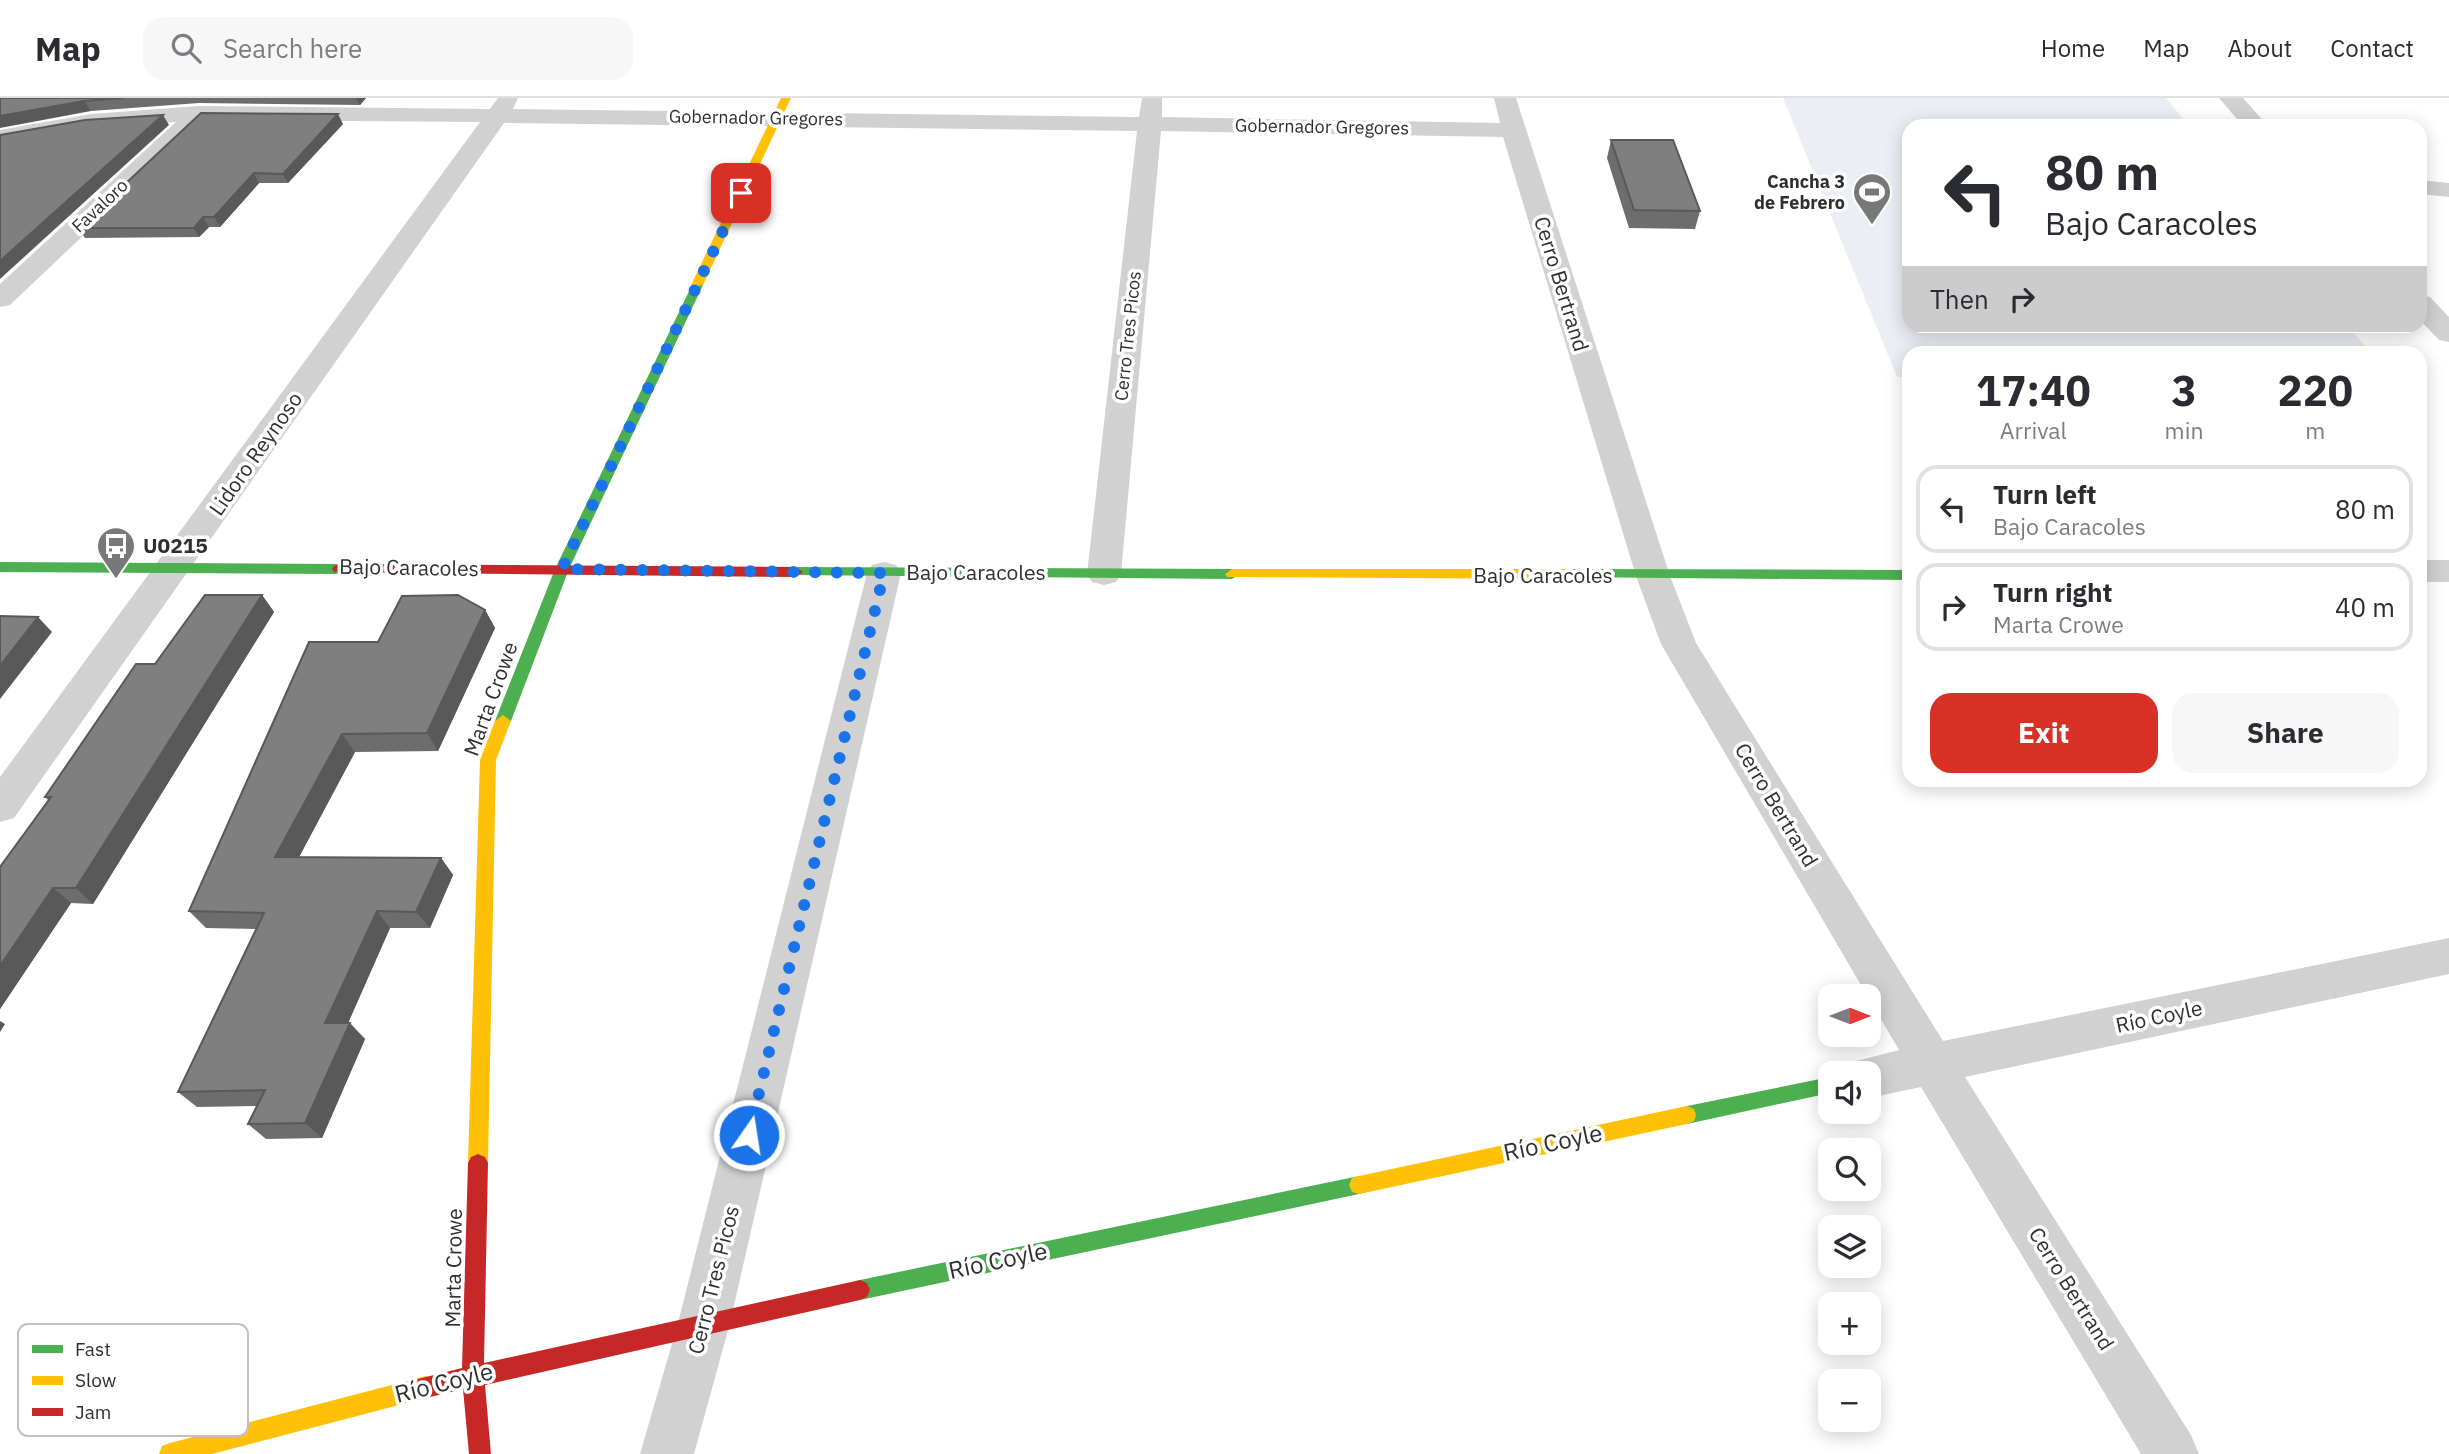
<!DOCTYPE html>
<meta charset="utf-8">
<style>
body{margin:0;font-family:"IBM Plex Sans",sans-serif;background:#f7f7f7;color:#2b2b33;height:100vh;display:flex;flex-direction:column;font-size:26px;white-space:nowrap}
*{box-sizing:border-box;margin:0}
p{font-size:23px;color:#7c7c81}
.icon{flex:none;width:38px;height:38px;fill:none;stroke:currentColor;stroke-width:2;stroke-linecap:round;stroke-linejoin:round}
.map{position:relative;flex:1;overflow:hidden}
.details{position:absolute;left:1902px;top:248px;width:525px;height:441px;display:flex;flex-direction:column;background:#fff;border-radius:21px;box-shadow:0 4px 18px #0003}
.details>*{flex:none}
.top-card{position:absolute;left:1902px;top:21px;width:525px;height:214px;border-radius:21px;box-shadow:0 4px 18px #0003;background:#fff;color:#2b2b33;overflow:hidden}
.needle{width:46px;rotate:90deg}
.buttons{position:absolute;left:1818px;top:886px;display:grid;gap:14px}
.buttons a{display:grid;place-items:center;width:63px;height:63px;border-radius:14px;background:#fff;box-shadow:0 4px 18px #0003;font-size:35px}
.pin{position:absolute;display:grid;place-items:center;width:60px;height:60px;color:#fff;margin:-30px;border-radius:14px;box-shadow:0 4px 10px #0006}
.me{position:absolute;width:77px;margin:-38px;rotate:13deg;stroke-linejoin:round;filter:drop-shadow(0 0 5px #0008)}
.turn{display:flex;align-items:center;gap:24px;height:147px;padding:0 28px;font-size:32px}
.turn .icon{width:91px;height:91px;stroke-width:2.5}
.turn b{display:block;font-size:49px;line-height:60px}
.then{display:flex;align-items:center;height:66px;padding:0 28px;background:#0003;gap:14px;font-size:26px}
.eta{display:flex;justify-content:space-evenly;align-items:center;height:119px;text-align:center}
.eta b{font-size:42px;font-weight:700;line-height:49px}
.primary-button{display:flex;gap:14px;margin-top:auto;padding:14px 28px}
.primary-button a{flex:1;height:80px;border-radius:21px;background:#d93025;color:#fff;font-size:28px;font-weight:700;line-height:80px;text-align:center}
.primary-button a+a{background:#f7f7f7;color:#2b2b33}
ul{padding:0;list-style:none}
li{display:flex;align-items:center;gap:21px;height:88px;margin:0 14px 10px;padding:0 14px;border:4px solid #e1e1e2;border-radius:21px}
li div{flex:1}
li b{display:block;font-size:26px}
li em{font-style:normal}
header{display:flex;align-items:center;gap:42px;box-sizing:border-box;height:98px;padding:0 35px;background:#fff;border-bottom:2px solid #e1e1e2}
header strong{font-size:33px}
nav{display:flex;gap:38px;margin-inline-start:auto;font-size:24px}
.search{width:490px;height:63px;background:#f7f7f7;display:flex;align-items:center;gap:18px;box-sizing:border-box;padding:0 24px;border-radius:21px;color:#7c7c81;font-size:26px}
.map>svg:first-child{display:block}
.green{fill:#eceef5}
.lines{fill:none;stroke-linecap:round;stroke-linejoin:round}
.street{fill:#d1d1d1;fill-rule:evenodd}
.fast{fill:#4caf50;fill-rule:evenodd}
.slow{fill:#ffc107;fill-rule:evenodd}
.jam{fill:#c62828;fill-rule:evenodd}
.wall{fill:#6d6d6d}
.shaded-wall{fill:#595959}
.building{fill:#7f7f7f;stroke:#595959;stroke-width:2}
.route{stroke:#1a73e8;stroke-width:12;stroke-dasharray:0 21.6}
.labels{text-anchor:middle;stroke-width:7;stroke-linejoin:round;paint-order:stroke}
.far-street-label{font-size:18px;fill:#2f2f2f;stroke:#fff}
.far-poi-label{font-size:18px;font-weight:bold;fill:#2f2f2f;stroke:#fff;text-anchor:end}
.street-label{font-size:21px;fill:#2f2f2f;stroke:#fff}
.poi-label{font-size:21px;font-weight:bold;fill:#2f2f2f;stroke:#fff;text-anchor:start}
.near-street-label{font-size:24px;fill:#2f2f2f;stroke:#fff}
.key{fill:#fff;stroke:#c1c1c1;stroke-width:2}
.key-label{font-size:19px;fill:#2f2f2f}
</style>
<header>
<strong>Map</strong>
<div class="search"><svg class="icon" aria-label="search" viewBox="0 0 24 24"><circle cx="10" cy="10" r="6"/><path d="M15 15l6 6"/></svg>Search here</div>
<nav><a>Home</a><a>Map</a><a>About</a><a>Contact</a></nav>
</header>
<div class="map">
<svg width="2449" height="1356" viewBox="0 0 2449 1356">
<rect width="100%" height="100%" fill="#fff"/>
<path class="green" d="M1783,0H2166L2189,28H1909V228H2348L2371,255L1909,256V279H1897Z"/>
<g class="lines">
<path class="street" d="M498,0H518L513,11L1139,19L1142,0H1162V19L1500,25L1494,0H1516L1670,478L1696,545L1943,943L2449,840V876L1965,979L2191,1337L2199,1356H2141L1921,989L1869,1000V975H1848L1853,964L1899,952L1661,546L1636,478L1503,39L1161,33L1121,476L1116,484L1104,487L1092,484L1087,476L1137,33L504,25L14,720L0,724V679L480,24L205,22L10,207L0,209V186L176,24L91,30L0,46V32L91,16L199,8L490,11Z
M2219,0H2243L2268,28H2243Z
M2420,82L2449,85V99L2420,96Z
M2420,197L2430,199L2449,219V244L2439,242L2420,222Z
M2420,462H2449V484H2420Z
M884,464L896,467L901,475L730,1225L694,1356H640L678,1225L867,475L872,467Z"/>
<path class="fast" d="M693,185L703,187L569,471L511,623L508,627H498L495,623L555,471Z
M0,464L339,466L346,471L339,476L0,474Z
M796,469L1232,471L1239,476L1232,481L791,477L789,474L791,471Z
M1568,471L1909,472V482L1563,479L1561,476Z
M1830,979V995L1687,1026L1680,1023L1678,1017L1680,1011L1687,1008Z
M1359,1078L1366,1080L1369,1087L1366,1094L1359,1096L860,1202L853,1199L850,1192L853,1185L860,1182Z"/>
<path class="slow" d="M781,0H791L703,187L693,189L691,187Z
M1232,471H1568L1575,476L1568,481L1227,479L1225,476Z
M503,617L511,623L496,662L488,1065L485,1071L478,1074L471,1071L468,1065L480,662L495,623Z
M1687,1008L1694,1011L1696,1017L1694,1023L1687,1026L1359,1096L1352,1094L1349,1087L1352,1080L1359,1078Z
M426,1278L434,1281L437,1289L434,1297L426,1300L212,1356H159L162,1348L170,1345Z"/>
<path class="jam" d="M339,466L796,469L803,474L796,479L334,474L332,471L334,468Z
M478,1056L485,1059L488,1065L484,1265L860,1182L867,1185L870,1192L867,1199L860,1202L485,1287L491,1356H469L463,1291L426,1300L418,1297L415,1289L418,1281L462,1270L468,1065L471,1059Z"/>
</g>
<path class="wall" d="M0,0H366L360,7L199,5L91,13Z
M343,26L288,85H259L220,129H209L199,139L85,140L78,130Z
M1611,42L1700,113L1695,131L1629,130L1607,60Z
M262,497L274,514L93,806L71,805L0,911V769L48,702L45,699L155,566Z
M485,512L495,530L438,653L355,654L299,759L441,760L453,777L430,830H390L348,925L365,941L322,1040L266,1041L248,1026L257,1008L197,1009L178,994L256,831L206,830L189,813L378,544Z"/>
<path class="shaded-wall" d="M356,0H366L360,7Z
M84,3L91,13L0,30V18Z
M338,16L343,26L288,85L283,76Z
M163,17L169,27L0,181V163Z
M254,75L259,85L220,129L214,119Z
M203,119L209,129L199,139L194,130Z
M262,497L274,514L93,806L76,790Z
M485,512L495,530L438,653L427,635Z
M38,519L52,534L0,601V568Z
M342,636L355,654L290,776L275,759Z
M441,760L453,777L430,830L416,814Z
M53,790L71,805L0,911V868Z
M377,813L390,830L341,941L325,925Z
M0,923L5,926L0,934Z
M350,925L365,941L322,1040L305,1025Z"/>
<path class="building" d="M0,0H123L84,3L0,18Z
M201,15L338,16L283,76L254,75L214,119H203L194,130H78Z
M163,17L0,163V37L85,22Z
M1611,42H1673L1700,113L1634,112Z
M205,497H262L76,790H53L0,868V769L51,699H45L136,566H155Z
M458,497L485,512L427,635L342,636L275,759L441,760L416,814L377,813L325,925H350L305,1025L248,1026L265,992L178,994L264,815L189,813L309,544H378L402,498Z
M0,518L38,519L0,568Z"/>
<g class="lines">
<path class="route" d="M741,95L562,471L884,475L749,1037"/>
</g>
<defs>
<symbol id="stadium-pin" viewBox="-11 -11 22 30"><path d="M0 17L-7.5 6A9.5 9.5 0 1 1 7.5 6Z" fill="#787878" stroke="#fff"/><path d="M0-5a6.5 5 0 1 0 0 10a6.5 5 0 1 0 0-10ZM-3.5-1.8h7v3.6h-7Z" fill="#fff"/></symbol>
<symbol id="bus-pin" viewBox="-11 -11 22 30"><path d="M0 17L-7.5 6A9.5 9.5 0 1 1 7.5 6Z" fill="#787878" stroke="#fff"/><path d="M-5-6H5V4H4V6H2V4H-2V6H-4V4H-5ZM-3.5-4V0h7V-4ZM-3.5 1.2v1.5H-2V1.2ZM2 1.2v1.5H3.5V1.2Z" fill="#fff"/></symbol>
</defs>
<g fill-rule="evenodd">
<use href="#stadium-pin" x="1850" y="72" width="44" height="60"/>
<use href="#bus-pin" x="94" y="426" width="44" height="60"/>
</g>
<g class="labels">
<g class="far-street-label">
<text transform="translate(756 20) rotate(1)" y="6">Gobernador Gregores</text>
<text transform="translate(1322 29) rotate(1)" y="6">Gobernador Gregores</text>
<text transform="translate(100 108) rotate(-43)" y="6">Favaloro</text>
<text transform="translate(1128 238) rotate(-84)" y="6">Cerro Tres Picos</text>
</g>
<g class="far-poi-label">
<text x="1845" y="90">Cancha 3<tspan x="1845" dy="21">de Febrero</tspan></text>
</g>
<g class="street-label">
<text transform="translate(1561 186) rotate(73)" y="7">Cerro Bertrand</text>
<text transform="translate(256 356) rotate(-55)" y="7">Lidoro Reynoso</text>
<text transform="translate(409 470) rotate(1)" y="7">Bajo Caracoles</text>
<text x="976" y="482">Bajo Caracoles</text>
<text x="1543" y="485">Bajo Caracoles</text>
<text transform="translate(491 601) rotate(-70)" y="7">Marta Crowe</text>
<text transform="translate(1776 707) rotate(59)" y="7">Cerro Bertrand</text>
<text transform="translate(2159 919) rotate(-12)" y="7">Río Coyle</text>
<text transform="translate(454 1170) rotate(-89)" y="7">Marta Crowe</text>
<text transform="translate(714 1182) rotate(-76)" y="7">Cerro Tres Picos</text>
<text transform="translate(2071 1191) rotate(58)" y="7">Cerro Bertrand</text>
</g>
<g class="poi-label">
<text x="143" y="455">U0215</text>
</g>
<g class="near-street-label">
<text transform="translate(1553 1045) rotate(-12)" y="8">Río Coyle</text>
<text transform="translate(998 1163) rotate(-12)" y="8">Río Coyle</text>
<text transform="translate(444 1285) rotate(-14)" y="8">Río Coyle</text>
</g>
</g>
<rect x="18" y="1226" width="230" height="112" rx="10" class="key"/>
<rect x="32" y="1247" width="31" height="8" fill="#4caf50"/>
<rect x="32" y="1278" width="31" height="9" fill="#ffc107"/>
<rect x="32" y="1310" width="31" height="8" fill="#c62828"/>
<g class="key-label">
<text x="75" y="1258">Fast</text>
<text x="75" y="1289">Slow</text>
<text x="75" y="1321">Jam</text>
</g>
</svg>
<div class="buttons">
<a><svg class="needle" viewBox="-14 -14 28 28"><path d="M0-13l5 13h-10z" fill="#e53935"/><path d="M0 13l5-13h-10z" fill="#7c7c81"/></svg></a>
<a><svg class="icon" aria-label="sound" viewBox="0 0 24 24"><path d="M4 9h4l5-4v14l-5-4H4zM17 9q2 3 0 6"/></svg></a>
<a><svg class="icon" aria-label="search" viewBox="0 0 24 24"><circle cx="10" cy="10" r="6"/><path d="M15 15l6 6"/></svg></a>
<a><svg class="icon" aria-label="layers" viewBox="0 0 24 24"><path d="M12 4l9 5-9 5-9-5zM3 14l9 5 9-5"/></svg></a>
<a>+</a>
<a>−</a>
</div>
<div class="pin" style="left:741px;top:95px;background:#d93025"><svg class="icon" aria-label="arrive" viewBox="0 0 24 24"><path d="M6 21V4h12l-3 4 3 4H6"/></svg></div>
<svg class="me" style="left:749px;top:1037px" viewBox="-20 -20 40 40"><circle r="17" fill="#1a73e8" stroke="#fff" stroke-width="3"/><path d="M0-11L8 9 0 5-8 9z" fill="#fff"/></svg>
<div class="top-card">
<div class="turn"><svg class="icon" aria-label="left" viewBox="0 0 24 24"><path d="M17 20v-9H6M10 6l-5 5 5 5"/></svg><div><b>80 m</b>Bajo Caracoles</div></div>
<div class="then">Then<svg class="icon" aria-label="right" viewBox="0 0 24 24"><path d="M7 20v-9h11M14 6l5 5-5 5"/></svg></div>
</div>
<section class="details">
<div class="eta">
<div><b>17:40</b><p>Arrival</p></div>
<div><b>3</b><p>min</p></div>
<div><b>220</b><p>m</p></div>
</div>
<ul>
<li><svg class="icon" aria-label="left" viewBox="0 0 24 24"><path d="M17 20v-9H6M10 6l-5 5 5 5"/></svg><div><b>Turn left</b><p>Bajo Caracoles</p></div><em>80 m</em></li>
<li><svg class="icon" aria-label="right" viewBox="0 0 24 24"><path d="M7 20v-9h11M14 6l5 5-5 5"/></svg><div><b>Turn right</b><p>Marta Crowe</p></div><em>40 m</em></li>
</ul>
<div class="primary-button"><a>Exit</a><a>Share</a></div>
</section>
</div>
